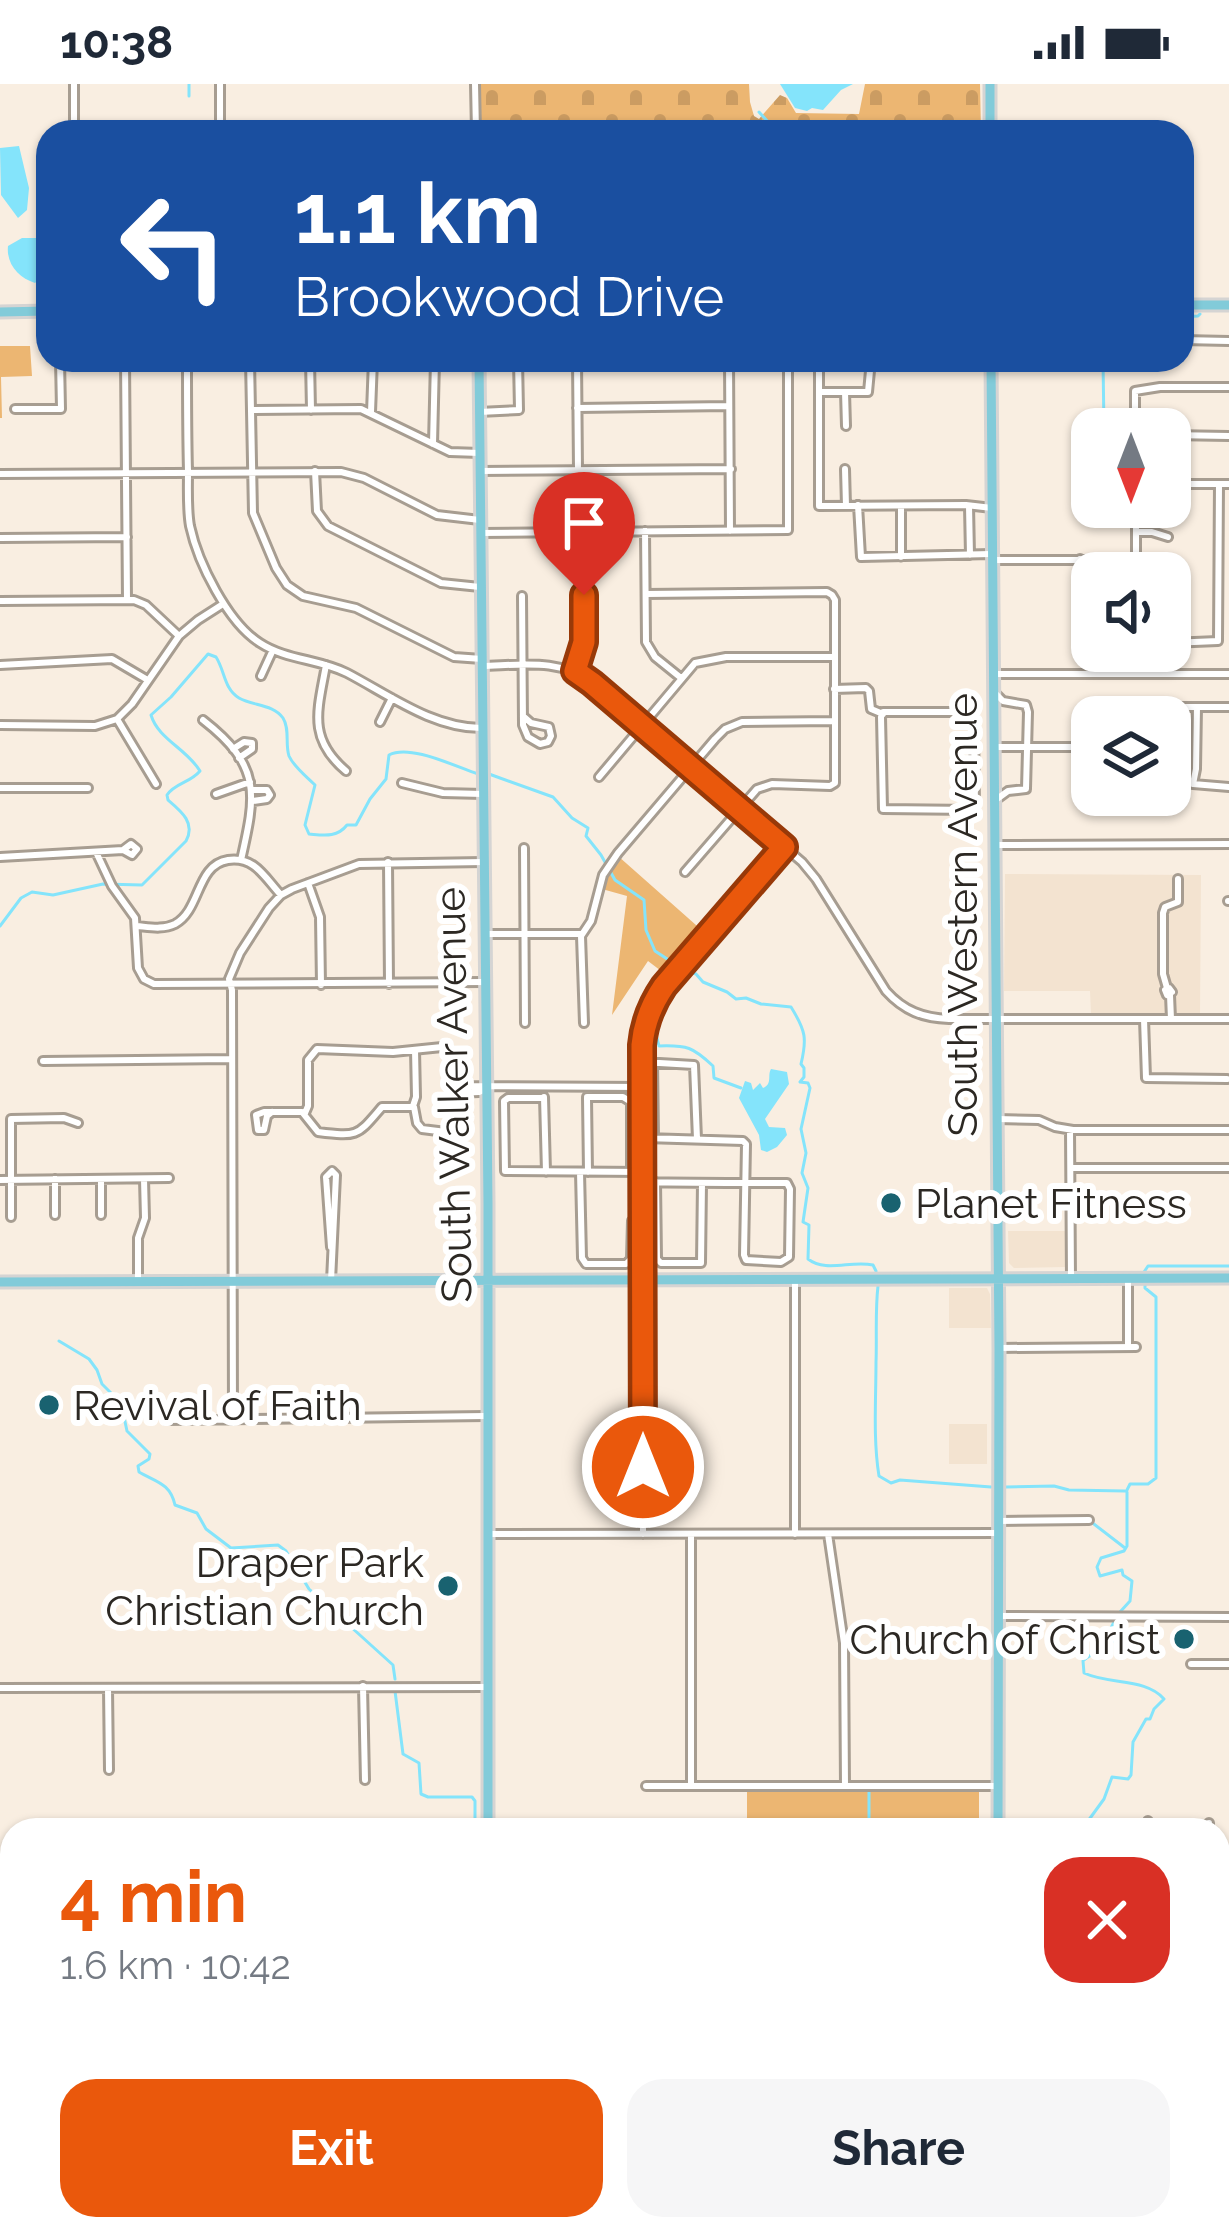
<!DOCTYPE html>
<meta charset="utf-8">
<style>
body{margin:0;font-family:Raleway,sans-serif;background:#f6f6f7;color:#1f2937;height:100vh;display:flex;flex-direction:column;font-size:45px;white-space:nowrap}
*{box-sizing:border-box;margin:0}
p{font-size:39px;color:#747a83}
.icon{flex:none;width:66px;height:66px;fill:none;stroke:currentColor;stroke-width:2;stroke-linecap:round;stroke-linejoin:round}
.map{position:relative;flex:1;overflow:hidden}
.drawer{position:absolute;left:0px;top:1734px;width:1230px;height:423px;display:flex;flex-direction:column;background:#fff;border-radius:36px 36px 0 0;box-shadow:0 3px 9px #0004}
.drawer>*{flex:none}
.guide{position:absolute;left:36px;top:36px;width:1158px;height:252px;border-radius:36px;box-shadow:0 3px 9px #0004;background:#1a4fa0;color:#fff;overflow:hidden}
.needle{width:78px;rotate:180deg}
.tools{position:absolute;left:1071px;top:324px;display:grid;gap:24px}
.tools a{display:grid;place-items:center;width:120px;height:120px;border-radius:24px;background:#fff;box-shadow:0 3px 9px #0004;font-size:60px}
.pin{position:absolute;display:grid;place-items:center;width:102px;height:102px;color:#fff;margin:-123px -51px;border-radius:50% 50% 50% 0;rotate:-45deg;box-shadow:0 0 12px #0007}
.pin .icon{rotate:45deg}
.me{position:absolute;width:132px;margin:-66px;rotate:0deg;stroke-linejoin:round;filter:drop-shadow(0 0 9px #0008)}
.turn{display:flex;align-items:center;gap:42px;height:252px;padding:0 60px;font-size:54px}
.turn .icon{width:156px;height:156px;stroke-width:2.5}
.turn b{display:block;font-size:84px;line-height:102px}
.round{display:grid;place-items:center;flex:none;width:126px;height:126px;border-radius:36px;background:#f6f6f7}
.overview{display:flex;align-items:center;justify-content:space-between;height:204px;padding:0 60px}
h1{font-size:72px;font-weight:700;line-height:90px;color:#ea580c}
.action{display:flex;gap:24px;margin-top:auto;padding:24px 60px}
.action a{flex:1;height:138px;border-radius:36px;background:#ea580c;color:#fff;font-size:48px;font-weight:700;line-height:138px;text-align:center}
.action a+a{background:#f6f6f7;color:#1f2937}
.status{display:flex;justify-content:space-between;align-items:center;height:84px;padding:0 60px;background:#fff;direction:ltr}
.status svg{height:33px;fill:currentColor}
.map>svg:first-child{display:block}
.built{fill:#f3e3d0}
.grass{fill:url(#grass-tufts)}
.cemetery{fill:url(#cemetery-stones)}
.park{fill:#ecb672}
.water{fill:#84e4fb}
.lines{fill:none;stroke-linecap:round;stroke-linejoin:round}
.stream{stroke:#84e4fb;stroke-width:3}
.minor-casing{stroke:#a79d91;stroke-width:12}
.major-casing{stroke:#d5d4d3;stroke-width:15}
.minor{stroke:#fff;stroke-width:6}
.major{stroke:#82cbd9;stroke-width:9}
.route-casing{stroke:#983908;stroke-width:30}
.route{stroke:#ea580c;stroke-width:21}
.poi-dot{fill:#196270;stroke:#fff;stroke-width:4.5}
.labels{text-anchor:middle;stroke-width:12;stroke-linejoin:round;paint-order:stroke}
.street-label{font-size:42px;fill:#2c2823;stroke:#fff}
.poi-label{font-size:42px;fill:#2c2823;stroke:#fff;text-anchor:start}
</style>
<div class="status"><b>10:38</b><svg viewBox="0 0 49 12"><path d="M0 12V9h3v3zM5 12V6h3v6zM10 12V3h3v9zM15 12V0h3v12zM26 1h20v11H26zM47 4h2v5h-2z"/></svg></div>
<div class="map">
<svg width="1229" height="2156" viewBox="0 0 1229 2156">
<defs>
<pattern id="grass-tufts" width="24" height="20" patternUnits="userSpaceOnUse" patternTransform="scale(3)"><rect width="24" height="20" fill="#ecb672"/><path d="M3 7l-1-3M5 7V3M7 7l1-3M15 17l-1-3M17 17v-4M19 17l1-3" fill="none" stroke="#cb9c62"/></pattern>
<pattern id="cemetery-stones" width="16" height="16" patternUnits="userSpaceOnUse" patternTransform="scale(3)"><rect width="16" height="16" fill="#ecb672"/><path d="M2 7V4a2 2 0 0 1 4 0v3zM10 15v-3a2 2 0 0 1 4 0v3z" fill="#cb9c62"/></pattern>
</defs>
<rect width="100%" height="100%" fill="#f9eee1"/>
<path class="built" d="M1005,790L1201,791L1200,931L1091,930L1090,907H1004Z
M1008,1147H1065V1183L1014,1184L1009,1179Z
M949,1204H987L990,1210L991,1244H949Z
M949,1340H987V1380H949Z
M0,1978H12V2145H141V2151H0Z
M367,2145H480V2156H367Z"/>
<path class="grass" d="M0,262H30L32,292L1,293L2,334H0Z"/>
<path class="cemetery" d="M479,0H749L750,18L754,32L759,35L780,11L787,14L796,29L859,30L865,0H980L981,48H480Z"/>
<path class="park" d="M618,772L705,849L669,893L648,877L612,931L627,812L602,805L606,790Z
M979,1707V1746H747V1708Z"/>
<path class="water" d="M780,0H853L841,6L823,26L812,24L807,27L795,24Z
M19,62L29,104L27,126L18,134L1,111L0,64Z
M22,154H37L42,158L40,194L35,199C19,194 6,180 8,162Z
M771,985L787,988L789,1000L765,1035L769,1043L785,1044L787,1051L777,1063L767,1068L761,1066L759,1051L739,1014L745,997L751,999L753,1006L760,999L763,1004C773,1000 767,991 771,985Z"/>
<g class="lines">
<path class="stream" d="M189,12V0
M759,28L770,40
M1182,233L1198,232L1200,230
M1103,276L1104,345
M489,690L553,713L572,734L588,744L586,752L601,771L615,796L644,816L646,846L655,867L684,886L696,890L703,898L727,908L736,915L746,914L761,920L791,923C806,947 807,955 801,980L804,984V993L800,998L808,999L810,1004L801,1045L806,1069L802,1089L808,1104L803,1138L809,1141L808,1175C826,1189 851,1176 873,1181L876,1187
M0,842L21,814L32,808L53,811L103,800L142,801L186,757C196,739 181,727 168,716L167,711C175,699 190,699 200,687C187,665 158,655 151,631L171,613L208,570L216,573C225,587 224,605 239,614C253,622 273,620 283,634C290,645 285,660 289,672C294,683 306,692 315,701L305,741L309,750C323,751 337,754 347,741H356L370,715L386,695L389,671C410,660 454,682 478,690
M650,945L655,946L659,962C687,961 693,963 713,982L714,994L741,1004
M1144,1188L1148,1182H1229
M878,1202C875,1228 877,1253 876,1278C876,1316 873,1355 879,1392L891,1399L900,1396L991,1403
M59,1257L89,1275L97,1286L102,1300L121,1319L127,1347L150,1370L149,1375L138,1382L139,1388C156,1398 170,1399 175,1421L197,1429L206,1445L231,1464L278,1461L286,1467L309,1505L393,1581L395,1595
M1006,1403L1054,1402L1069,1406L1125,1407
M1127,1406L1130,1400H1148L1156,1394V1213L1145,1204V1199
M1090,1437L1125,1464
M1120,1528L1130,1517L1132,1497L1123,1491L1122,1486L1100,1492L1097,1483L1101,1474L1124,1467L1127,1462V1408
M395,1607L403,1670L419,1679L421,1710L428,1713H472L475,1717V1746
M869,1746V1706
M1088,1746V1737L1104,1715L1112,1693L1128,1695L1131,1691L1133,1658L1146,1635H1150L1154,1625L1164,1615C1146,1594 1110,1601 1084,1589L1083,1577C1092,1567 1106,1567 1113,1557L1109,1548L1115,1536
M1218,1857L1229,1849
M0,1949H12
M345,2145V2156
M803,2156V2145"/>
<defs>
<path id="minor" d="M74,0V48
M220,0V48
M475,0L476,48
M1182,256L1229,257
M125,276L127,516
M187,276C187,313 187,350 188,387C188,405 187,425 190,442C198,479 228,539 260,559C286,576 319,575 347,589C389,611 434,645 483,644
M250,276L253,429L276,484L287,501L303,512L356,524L454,573L482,575
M310,276L311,326
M577,276L578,386
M729,276L730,447
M819,276V422L966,421L992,424
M819,308H868L871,276
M845,308L846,342
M577,324L729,322
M15,325H61L60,276
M251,326L361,325L450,368L480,369
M371,328L373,276
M479,328L519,326L518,276
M1135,345V307L1160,303H1229
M1170,351L1229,352
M433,360L435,276
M845,385L846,422
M315,387L317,427L328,442L441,499L480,503
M480,387L731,385
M0,390L341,388L364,394L437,431L480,436
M1170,400H1229
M858,421L861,473L991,470
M969,422L970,471
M1136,423V489
M645,447L646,558L655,573L681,594
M1136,448H1152L1168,453
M481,449L788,446V276
M0,454L127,453
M901,473V422
M1080,475V556
M992,476H1136
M646,510L827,508L832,511L835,516V699L830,702L772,700L757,705L685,788
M522,512L523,641L528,653L540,660L548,658L551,652L549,643L531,639L523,632
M0,517L134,516L146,521L179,552
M1170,559L1218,557L1219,400
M0,581L112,575L146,595
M326,581C318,626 307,654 346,687
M482,582C521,581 561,574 593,599L802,778L816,795L886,907C904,927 923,934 949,935H1229
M575,587L584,563L583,511
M993,590H1229
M261,592L272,568
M834,605L866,604L869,607L871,625L883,630
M993,607L1003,617L1026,621L1028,628L1026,705L1008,707L997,715
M883,628H971L974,631L975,724L973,726L883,725L881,633Z
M1144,633V623H1229
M117,635L156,700
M203,636C262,682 256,710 241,776
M380,638L392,614
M0,641L95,642L117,635L132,620L179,552L198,536L223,520
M994,663H1092
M233,665L244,658L252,659V665L239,674
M1170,688L1193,700L1229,703
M599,693L695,579L726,573H834
M402,699L443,709L483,710
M1193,700L1196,685L1197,623
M1084,702V624
M0,704H88
M216,710L250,698
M253,717L267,715L270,711L267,706H254
M995,761L1229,760
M524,764L525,939
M96,768L112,802L135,834L138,884L144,895L154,900L485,898
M0,773L123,766L132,771L137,765L131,760L123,766
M388,778L389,900
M308,799L320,833L321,901
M1228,817H1229
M137,842C149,843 163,846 175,840C201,826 196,781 228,776C255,772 265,794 281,811
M485,850H581
M1167,904L1163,890V829L1165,823L1178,818V795
M1169,904L1172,908L1167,911L1165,906Z
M1170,911L1171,935
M1144,935L1146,994L1227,995
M584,939L581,852L591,837L603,791L618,769L715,655L725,645L742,638L834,637
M43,977L231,975
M642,978L694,981L697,1055
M653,978L654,1053
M456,1002L643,1003
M456,1009L479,1008L487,1004
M544,1013L546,1088
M587,1013H623L631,1018V1088
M544,1014H508L504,1017L505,1087L644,1088
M587,1014L588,1088
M413,1022L416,1013L415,966
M272,1028L267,1032L264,1046H258L256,1031L264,1028H302L318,1048C359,1053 357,1052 382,1023H414L417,1039L422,1045L446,1048L453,1042L456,1035L455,972L449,965L442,963L393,968L317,965L308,976V1022L305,1029
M997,1035L1039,1036L1055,1043L1073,1046H1229
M1070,1046L1071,1194
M1071,1084H1229
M580,1088L582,1174L586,1180H626L631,1175L632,1137L645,1134
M55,1095V1131
M101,1095V1131
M0,1096L169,1094
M644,1098C692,1099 740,1099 787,1099L790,1105L789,1173L781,1178L746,1176L744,1171L746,1060L743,1057L645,1054
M656,1098L657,1175L661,1179H701L702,1099
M11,1133V1035L64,1034L78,1039
M1128,1195V1263
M331,1197L336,1091L332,1087L326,1093L331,1163
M138,1198V1154L145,1134L144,1095
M999,1264L1136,1263
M166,1336L486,1332
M233,1336L232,906L229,895L240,869L269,824L281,811L292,805L359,780L484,778
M999,1437L1089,1436
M488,1450L998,1449
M643,1450L642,961C644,939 651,921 664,902L784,763
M795,1450V1196
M828,1450L844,1559L845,1702
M998,1532L1229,1533
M1191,1580H1229
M363,1602L365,1696
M0,1604L488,1603
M108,1604L109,1686
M691,1701V1450
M646,1702H996
M1148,1737L1152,1746
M1209,1739V1746
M1218,1797L1229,1790
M1218,1902L1229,1895
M0,1958H12
M728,2145V2156
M737,2145V2156
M788,2145V2156
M827,2156L829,2145
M834,2156L835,2145
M1089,2156V2145
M1165,2156L1173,2145"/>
<path id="major" d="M990,0V48
M1182,221H1229
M0,228L48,227
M479,276L488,1119V1746
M991,276L999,1264L998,1746
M0,1198L1229,1194
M488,2156V2145
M996,2156V2145
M1176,2156H1216"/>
</defs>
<use href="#minor" class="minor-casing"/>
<use href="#major" class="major-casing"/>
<use href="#minor" class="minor"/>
<use href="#major" class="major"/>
</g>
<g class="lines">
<defs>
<path id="route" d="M584,511V558L575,587L592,599L784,763L664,902C651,921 644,939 642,961L643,1383"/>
</defs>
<use href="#route" class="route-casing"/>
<use href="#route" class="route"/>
</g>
<g class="poi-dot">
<circle cx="891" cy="1119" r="12"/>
<circle cx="49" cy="1321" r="12"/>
<circle cx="448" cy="1502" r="12"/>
<circle cx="1184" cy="1555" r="12"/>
</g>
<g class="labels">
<g class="street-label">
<text transform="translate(962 831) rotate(-90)" y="15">South Western Avenue</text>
<text transform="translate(453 1011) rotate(-91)" y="15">South Walker Avenue</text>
</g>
<g class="poi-label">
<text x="915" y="1134">Planet Fitness</text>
<text x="73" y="1336">Revival of Faith</text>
<text x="424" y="1493" text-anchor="end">Draper Park<tspan x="424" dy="48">Christian Church</tspan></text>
<text x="1160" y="1570" text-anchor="end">Church of Christ</text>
</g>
</g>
</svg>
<div class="tools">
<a><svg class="needle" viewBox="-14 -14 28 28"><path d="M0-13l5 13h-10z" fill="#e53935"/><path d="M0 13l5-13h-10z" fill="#747a83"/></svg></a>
<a><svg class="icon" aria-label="sound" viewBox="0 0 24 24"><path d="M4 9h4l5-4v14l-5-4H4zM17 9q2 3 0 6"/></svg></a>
<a><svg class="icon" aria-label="layers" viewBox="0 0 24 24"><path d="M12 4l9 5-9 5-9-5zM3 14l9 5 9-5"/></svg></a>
</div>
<div class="pin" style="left:584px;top:511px;background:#d93025"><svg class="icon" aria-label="arrive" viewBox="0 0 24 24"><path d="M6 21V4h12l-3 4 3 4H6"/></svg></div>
<svg class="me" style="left:643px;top:1383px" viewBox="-20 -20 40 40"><circle r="17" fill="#ea580c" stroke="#fff" stroke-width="3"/><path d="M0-11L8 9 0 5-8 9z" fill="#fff"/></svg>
<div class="guide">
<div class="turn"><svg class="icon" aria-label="left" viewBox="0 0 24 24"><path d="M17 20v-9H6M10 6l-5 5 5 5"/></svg><div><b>1.1 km</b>Brookwood Drive</div></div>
</div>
<section class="drawer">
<div class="overview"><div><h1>4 min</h1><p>1.6 km · 10:42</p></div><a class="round" style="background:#d93025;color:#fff"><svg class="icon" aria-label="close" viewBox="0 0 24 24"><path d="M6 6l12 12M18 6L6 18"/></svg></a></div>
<div class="action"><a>Exit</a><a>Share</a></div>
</section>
</div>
